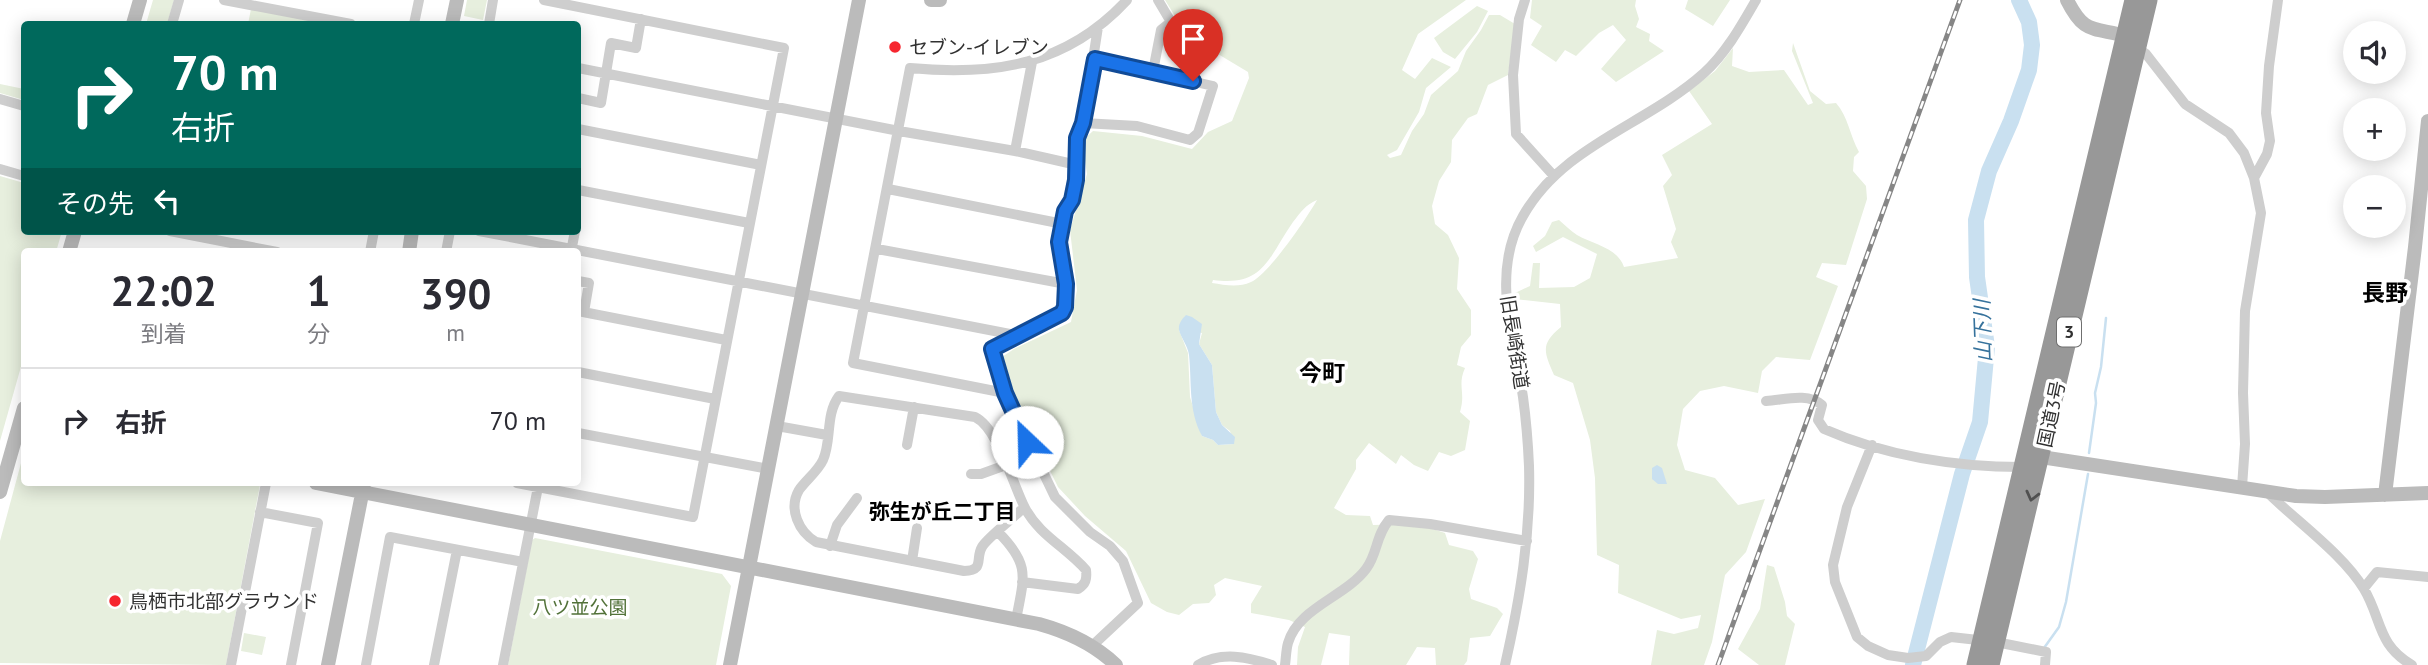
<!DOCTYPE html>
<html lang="ja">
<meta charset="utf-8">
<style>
body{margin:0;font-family:"PT Sans","Noto Sans JP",sans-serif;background:#f7f7f7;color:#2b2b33;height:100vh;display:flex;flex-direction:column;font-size:26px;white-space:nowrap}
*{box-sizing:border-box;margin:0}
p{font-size:23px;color:#7c7c81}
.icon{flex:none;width:38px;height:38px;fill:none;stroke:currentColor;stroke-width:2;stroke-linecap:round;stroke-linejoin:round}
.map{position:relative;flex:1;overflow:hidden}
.drawer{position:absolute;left:21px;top:248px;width:560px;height:238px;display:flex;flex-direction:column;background:#fff;border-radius:7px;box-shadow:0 4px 18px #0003}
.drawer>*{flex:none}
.hud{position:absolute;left:21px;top:21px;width:560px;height:214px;border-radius:7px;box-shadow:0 4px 18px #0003;background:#00695c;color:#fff;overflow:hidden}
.fabs{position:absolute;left:2343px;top:21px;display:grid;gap:14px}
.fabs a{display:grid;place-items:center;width:63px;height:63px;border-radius:50%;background:#fff;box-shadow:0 4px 18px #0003;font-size:35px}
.pin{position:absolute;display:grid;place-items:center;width:60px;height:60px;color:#fff;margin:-72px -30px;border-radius:50% 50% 50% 0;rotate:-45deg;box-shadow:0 0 7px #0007}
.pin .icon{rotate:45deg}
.me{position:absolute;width:77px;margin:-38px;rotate:336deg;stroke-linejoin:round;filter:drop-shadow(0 0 5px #0008)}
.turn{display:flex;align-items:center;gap:24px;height:147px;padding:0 35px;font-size:32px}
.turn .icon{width:91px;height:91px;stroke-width:2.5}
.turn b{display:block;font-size:49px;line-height:60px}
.then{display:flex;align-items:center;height:66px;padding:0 35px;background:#0003;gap:14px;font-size:26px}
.eta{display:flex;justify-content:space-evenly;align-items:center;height:119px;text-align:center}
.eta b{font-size:42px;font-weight:800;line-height:49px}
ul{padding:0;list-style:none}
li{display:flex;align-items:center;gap:21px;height:105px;padding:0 35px;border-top:2px solid #e1e1e2}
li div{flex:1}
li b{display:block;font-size:26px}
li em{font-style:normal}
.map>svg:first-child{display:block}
.green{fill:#e7efde;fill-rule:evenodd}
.water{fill:#c9e0f0}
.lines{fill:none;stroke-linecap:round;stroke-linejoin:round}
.stream{stroke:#c9e0f0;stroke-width:2.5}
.river{stroke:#c9e0f0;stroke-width:16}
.street{stroke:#cecece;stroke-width:10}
.secondary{stroke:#bbb;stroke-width:14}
.highway{stroke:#989898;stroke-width:19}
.rail-casing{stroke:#868686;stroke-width:5}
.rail{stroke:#fff;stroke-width:2.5;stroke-dasharray:8;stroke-linecap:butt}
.oneway{stroke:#505050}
.route-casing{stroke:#114b97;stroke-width:18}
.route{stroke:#1a73e8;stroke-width:12}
.poi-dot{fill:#f6262f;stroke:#fff;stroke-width:2.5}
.labels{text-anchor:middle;stroke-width:7;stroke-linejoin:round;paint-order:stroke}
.shield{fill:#fff;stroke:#6f6f6f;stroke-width:2}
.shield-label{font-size:18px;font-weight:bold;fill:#313131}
.poi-label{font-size:19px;fill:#313131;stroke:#fff;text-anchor:start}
.street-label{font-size:19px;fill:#313131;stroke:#fff}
.park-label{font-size:19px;fill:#527239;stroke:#fff}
.water-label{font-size:21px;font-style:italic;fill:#36729c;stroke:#fff}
.neighbourhood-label{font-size:21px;font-weight:bold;fill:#000;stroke:#fff}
.quarter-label{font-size:23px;font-weight:bold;fill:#000;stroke:#fff}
</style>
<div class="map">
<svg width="2428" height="665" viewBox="0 0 2428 665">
<rect width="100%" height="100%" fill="#fff"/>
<path class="green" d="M153,0H174L167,24H146Z
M467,0H487L483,20L464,16Z
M1165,0H1466L1418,34L1402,70L1415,79L1432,58L1451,67L1426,88L1419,112L1397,150L1387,155L1390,158L1401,155L1412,131L1424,114L1431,95L1458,71L1466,51L1481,30L1489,15H1500L1515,24L1508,75L1488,85L1477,114L1468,118L1452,140L1451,162L1439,181L1432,206L1435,224L1448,235L1459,258L1457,289L1471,310V335L1461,347L1457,365L1465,368C1457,386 1466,392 1460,412L1470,421L1465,450L1451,456L1439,452L1428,471L1414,465L1401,455L1396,464L1369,443L1356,460V469L1334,508L1346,515L1370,516L1373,525C1398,524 1421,524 1445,533L1449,545L1473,551L1478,559L1469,589L1471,599L1497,608L1503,614L1490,636L1470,638L1467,661L1464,665H1436L1435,648L1417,647L1406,665H1349L1350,636L1329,633L1321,665H1297L1298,647L1305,627L1289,620L1251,613V604L1262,586L1225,578L1214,585L1216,595L1209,603L1193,604L1179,615L1167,612L1151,603L1126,551L1085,516L1058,487L1020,410L1002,357L1014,349L1071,322L1077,290L1070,230L1087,174L1082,141L1093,131L1142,136L1192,149L1208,132L1232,121L1249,78L1248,72L1178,30V21ZM1317,200C1307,218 1268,275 1251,282C1238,288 1225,285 1212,283L1213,280C1264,287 1268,258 1293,222C1301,212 1305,205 1317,200ZM1179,330L1202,333L1199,344L1212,365L1216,412L1222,425L1230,431L1234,444L1218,445L1213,440L1202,436L1190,397L1188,353Z
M1532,0H1636L1635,6L1639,19L1636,27L1650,34L1649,41L1664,51L1616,82L1601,69L1626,40L1613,25L1599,33L1576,56L1565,50L1556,62L1531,45L1542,26L1530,18Z
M1688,0H1730L1713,26L1685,9Z
M1477,6L1488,11L1477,32L1455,59L1443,52L1434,38Z
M251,9L308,20L307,24H248Z
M1793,43L1810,91L1826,104L1836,103C1848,116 1850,136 1859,152L1854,157L1853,171L1866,186L1867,199L1846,265L1822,263L1816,277L1838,286L1810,360L1776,357L1762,371L1758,393L1724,386L1700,391L1683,409L1677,445L1685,470L1715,478L1738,505L1765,499L1746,552L1725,575L1712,642L1704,665H1651L1657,630L1674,634L1698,628L1701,615L1681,619L1618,593L1619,565L1597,555L1595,478L1590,440L1573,383L1554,375C1544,352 1540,344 1561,327L1560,304L1514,299L1515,293L1530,286L1533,263H1540L1539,288L1574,287L1590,278L1597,254L1563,237L1536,252L1533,246L1545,236L1552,222L1559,220C1565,225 1571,231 1577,235C1594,245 1617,247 1624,267L1678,258L1671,242L1676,229L1663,186L1672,175L1662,155L1712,124L1689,91L1715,71L1733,48L1732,66L1749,72L1784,70L1808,105L1813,103L1792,51Z
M0,84L24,89V100L0,93Z
M0,176L24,183V231H62L56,252H24V356L0,441Z
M24,452V483L260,485L226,665L0,663V541Z
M535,538L722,574L731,586L716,665H508L532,540Z
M1767,565L1774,567L1785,602L1787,616L1795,624L1785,665H1759L1738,649L1760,609Z
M244,633L266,637L262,655L241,651Z"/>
<path class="water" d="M1186,315L1192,317L1202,324L1199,344L1212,365L1216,412L1222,425L1235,437L1234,444L1218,445L1213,440L1202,436C1188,410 1192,383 1189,355C1188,346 1181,338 1179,330C1178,324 1182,319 1186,315Z
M1657,465L1662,468L1667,484H1658L1652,479V468Z"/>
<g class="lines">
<path class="stream" d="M2089,453L2096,403L2095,393L2101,367L2106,318
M2044,648L2059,627L2066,602L2088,474"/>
<path class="river" d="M1913,665L1962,474L1980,422L1987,347L1977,277L1976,220L1989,171L2011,121L2029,70L2032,45L2029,22L2019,0"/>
<path class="street" d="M224,0L351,24
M1525,0L1519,19L1513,75L1516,134L1553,175
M172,24L179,0
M414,24L419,0
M489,24L493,0
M2134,46L2146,54L2185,104L2229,133L2244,153L2254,178L2261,213L2245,311L2243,393L2245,444L2242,487
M578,68L899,131L1015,151L1077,165
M1153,71L1161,30L1171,22L1158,0
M578,98L601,103L611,43L636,48L641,19
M0,99L24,106
M1083,123L1137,126L1190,140L1198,133L1213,86L1095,59
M578,129L761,165
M1015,151L1032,62
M0,169L24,176
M2254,178L2267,154L2270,141L2266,113L2269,66L2278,0
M888,189L1063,224
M578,190L749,223
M170,231L277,252
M479,231L1015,335
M877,249L1066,284
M370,252L374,231
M446,252L450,231
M571,252L575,231
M578,281L589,283L584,312
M578,311L726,340
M578,372L715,399
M1005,393L853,363L910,68C995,76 1067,65 1127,0
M1766,401C1784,400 1807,392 1822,405L1818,420L1824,429C1885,456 1956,467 2022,467
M777,426L827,435
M578,433L769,469
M907,445L914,407
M1872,445L1847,507L1833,565L1835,582L1857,637L1868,646L1888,655L1908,658L1926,656L1940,642L1951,637L1996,642L2046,652L2045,665
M971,474H981L1006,465
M517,483L693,517L784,48L544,0
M2267,492C2296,521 2343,554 2364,589C2382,619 2377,645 2412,665
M260,512L318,523L291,665
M998,532C1031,565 1024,577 1016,620
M830,546L837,525L857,498
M912,561L917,528
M1022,582L1078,589C1086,584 1087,579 1086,570C1067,548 1039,535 1025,508C1013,485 998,428 975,417L839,396C825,415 832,440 823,460C818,471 806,480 799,490C788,509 799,532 816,542L964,571C985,571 975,558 982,547C986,539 1012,519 1020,511L1025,509
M2364,588L2377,572L2428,577
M1092,646L1138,603L1123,561L1110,546L1090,532L1055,497L1005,393L992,349L1062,313C1074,291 1059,267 1059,244C1060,234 1061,221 1065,212C1066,207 1071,203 1072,198C1080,173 1073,147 1083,123L1098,27
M231,665L266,483
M366,665L390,537L523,562
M434,665L457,550
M503,665L538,487
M1198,665C1222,651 1247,657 1272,665
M1285,665C1286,658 1286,650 1288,643C1298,608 1345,597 1366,569C1378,553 1375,537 1389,520L1430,524L1527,541
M1505,665C1520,599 1531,534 1529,466C1528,443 1526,419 1523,397C1514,338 1490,273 1523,216C1563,145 1646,125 1704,73C1726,53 1741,26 1756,0"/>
<path class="secondary" d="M931,0H940
M2067,0C2084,34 2092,27 2126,36
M133,24L140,0
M452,24L457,0
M69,252L75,231
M409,252L412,231
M2033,462L2041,457L2296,496L2325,497L2428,493
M316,483L1039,624C1068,632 1094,644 1116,665
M0,492L24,408
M2385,495L2415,247L2428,121
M328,665L364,484
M730,665L859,0"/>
<path class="highway" d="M1976,665L2134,0
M1990,665L2148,0"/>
<defs>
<path id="rail" d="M1718,665L1960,0"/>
</defs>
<use href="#rail" class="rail-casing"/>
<use href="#rail" class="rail"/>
</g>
<defs><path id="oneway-chevron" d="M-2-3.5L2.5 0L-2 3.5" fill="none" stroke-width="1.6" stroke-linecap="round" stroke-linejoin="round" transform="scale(1.75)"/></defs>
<use class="oneway" href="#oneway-chevron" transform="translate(2032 496) rotate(104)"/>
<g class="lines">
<defs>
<path id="route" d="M1027,442L1005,393L992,349L1062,313L1065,307L1066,284L1059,242L1065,211L1072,200L1076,180L1077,138L1083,123L1095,59L1193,81"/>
</defs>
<use href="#route" class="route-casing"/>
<use href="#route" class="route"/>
</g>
<g class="poi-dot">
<circle cx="895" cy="47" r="7"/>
<circle cx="115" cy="601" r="7"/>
</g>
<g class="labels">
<rect class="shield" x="2057" y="317.5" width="24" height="29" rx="5"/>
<g class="shield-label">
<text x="2069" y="338">3</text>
</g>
<g class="poi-label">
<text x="909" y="54">セブン-イレブン</text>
<text x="129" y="608">鳥栖市北部グラウンド</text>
</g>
<g class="street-label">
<text transform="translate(1515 342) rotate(81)" y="7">旧長崎街道</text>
<text transform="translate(2051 414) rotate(-78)" y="7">国道3号</text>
</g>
<g class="park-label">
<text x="580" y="614">八ツ並公園</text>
</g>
<g class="water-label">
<text transform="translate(1983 331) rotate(-92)" y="7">山下川</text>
</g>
<g class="neighbourhood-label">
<text x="942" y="519">弥生が丘二丁目</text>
</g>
<g class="quarter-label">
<text x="2385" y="301">長野</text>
<text x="1322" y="381">今町</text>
</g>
</g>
</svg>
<div class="fabs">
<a><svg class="icon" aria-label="sound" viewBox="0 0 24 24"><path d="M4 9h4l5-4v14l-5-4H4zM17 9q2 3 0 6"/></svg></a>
<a>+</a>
<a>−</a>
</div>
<div class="pin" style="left:1193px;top:81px;background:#d93025"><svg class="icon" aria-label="arrive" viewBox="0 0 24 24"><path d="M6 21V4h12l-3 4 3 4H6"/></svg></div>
<svg class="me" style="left:1027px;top:442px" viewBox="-20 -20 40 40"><circle r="19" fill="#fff"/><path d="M0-13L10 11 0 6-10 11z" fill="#1a73e8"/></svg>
<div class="hud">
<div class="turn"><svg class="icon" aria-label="right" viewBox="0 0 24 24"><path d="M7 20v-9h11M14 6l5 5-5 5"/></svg><div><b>70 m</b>右折</div></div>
<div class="then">その先<svg class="icon" aria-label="left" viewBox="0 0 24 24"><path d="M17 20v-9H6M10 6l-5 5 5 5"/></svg></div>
</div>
<section class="drawer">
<div class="eta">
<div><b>22:02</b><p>到着</p></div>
<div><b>1</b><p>分</p></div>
<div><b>390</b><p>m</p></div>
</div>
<ul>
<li><svg class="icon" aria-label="right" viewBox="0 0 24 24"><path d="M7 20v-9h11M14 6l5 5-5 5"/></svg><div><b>右折</b></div><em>70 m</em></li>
</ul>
</section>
</div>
